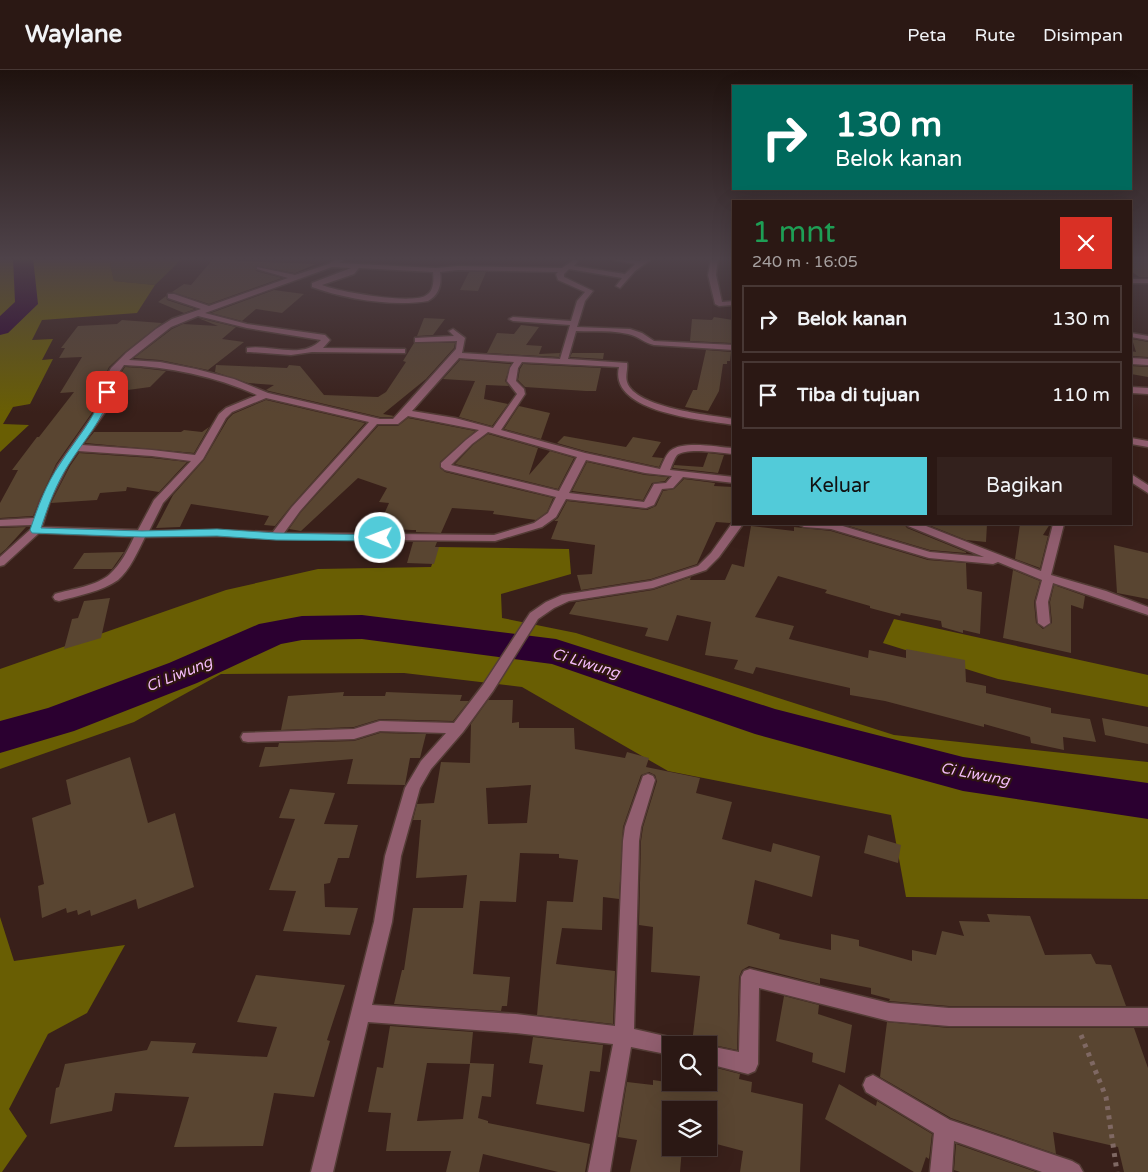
<!DOCTYPE html>
<html lang="id">
<meta charset="utf-8">
<style>
body{margin:0;font-family:"Varela Round",sans-serif;background:#33211d;color:#f1f3f6;height:100vh;display:flex;flex-direction:column;font-size:19px;white-space:nowrap}
*{box-sizing:border-box;margin:0}
p{font-size:16px;color:#a6a0a0}
.icon{flex:none;width:28px;height:28px;fill:none;stroke:currentColor;stroke-width:2;stroke-linecap:round;stroke-linejoin:round}
.map{position:relative;flex:1;overflow:hidden}
.details{position:absolute;left:732px;top:130px;width:400px;height:325px;display:flex;flex-direction:column;background:#2b1814;border-radius:0px;box-shadow:0 5px 20px #0002,0 0 0 1px #473734}
.details>*{flex:none}
.banner{position:absolute;left:732px;top:15px;width:400px;height:105px;border-radius:0px;box-shadow:0 5px 20px #0002,0 0 0 1px #473734;background:#00695c;color:#fff;overflow:hidden}
.fabs{position:absolute;left:662px;top:966px;display:grid;gap:10px}
.fabs a{display:grid;place-items:center;width:55px;height:55px;border-radius:0px;background:#2b1814;box-shadow:0 5px 20px #0002,0 0 0 1px #473734;font-size:25px}
.pin{position:absolute;display:grid;place-items:center;width:42px;height:42px;color:#fff;margin:-21px;border-radius:10px;box-shadow:0 2px 8px #0006}
.me{position:absolute;width:55px;margin:-28px;rotate:271deg;stroke-linejoin:round;filter:drop-shadow(0 0 4px #0008)}
.turn{display:flex;align-items:center;gap:18px;height:105px;padding:0 20px;font-size:22px}
.turn .icon{width:65px;height:65px;stroke-width:2.5}
.turn b{display:block;font-size:35px;line-height:42px}
.round{display:grid;place-items:center;flex:none;width:52px;height:52px;border-radius:0px;background:#33211d}
.overview{display:flex;align-items:center;justify-content:space-between;height:85px;padding:0 20px}
h1{font-size:30px;font-weight:600;line-height:38px;color:#1e9e55}
.primary-button{display:flex;gap:10px;margin-top:auto;padding:10px 20px}
.primary-button a{flex:1;height:58px;border-radius:0px;background:#52cbd9;color:#111;font-size:20px;font-weight:600;line-height:58px;text-align:center}
.primary-button a+a{background:#33211d;color:#f1f3f6}
ul{padding:0;list-style:none}
li{display:flex;align-items:center;gap:15px;height:68px;margin:0 10px 8px;padding:0 10px;border:2px solid #473734;border-radius:0px}
li div{flex:1}
li b{display:block;font-size:19px}
li em{font-style:normal}
header{display:flex;align-items:center;gap:30px;box-sizing:border-box;height:70px;padding:0 25px;background:#2b1814;border-bottom:1px solid #473734}
header strong{font-size:24px}
nav{display:flex;gap:28px;margin-inline-start:auto;font-size:18px}
.map>svg:first-child{display:block}
.green{fill:#514a14}
.forest{fill:#695e03}
.lines{fill:none;stroke-linecap:round;stroke-linejoin:round}
.river{fill:#2b0030;fill-rule:evenodd}
.building{fill:#594531;fill-rule:evenodd}
.minor-casing{stroke:#543c36;stroke-width:3}
.path{stroke:#7f6863;stroke-width:5;stroke-dasharray:4 5.5;stroke-linecap:butt}
.minor{fill:#915e6f;fill-rule:evenodd}
.route{fill:#52cbd9;stroke:#35848d}
.labels{text-anchor:middle;stroke-width:4.5;stroke-linejoin:round;paint-order:stroke}
.water-label{font-size:15px;font-style:italic;fill:#f4bcfa;stroke:#2f1611}
</style>
<header>
<strong>Waylane</strong>
<nav><a>Peta</a><a>Rute</a><a>Disimpan</a></nav>
</header>
<div class="map">
<svg width="1148" height="1102" viewBox="0 0 1148 1102">
<rect width="100%" height="100%" fill="#39201a"/>
<path class="green" d="M112,188H183L155,215L114,211L110,194Z"/>
<path class="forest" d="M0,188H112L110,194L114,211L155,215L137,243L42,250L32,270L53,269L42,290L53,289L30,334L13,337L3,354L29,355L0,382Z
M438,477L569,479L571,504L501,524L502,548L576,563L894,665L1148,692V829L906,827L891,745L668,701L522,617L404,603L221,604L134,652L0,699V599L226,520L318,499L431,497Z
M894,549L1148,605V637L998,609L883,573Z
M0,847L14,891L125,875L87,943L48,964L9,1039L27,1066L2,1102H0Z"/>
<g class="lines">
<path class="river" d="M13,188H33L38,234L8,263L0,265V246L15,232Z
M362,545L556,569L775,639L963,687L1148,713V749L963,721L755,664L552,594L362,569L302,570L281,574L197,613L74,661L0,683V651L48,638L169,593L259,554L302,546Z"/>
</g>
<path class="building" d="M214,188H240L237,191L316,194L295,203L256,196V201L282,208L209,234L172,222L184,214L191,215Z
M1131,188H1148V207H1139L1131,201Z
M469,202H486L478,221L460,220Z
M274,220L304,224L282,243L256,239L242,251L211,243Z
M166,226L167,230L195,239L184,243L158,232Z
M714,247L733,250L731,273L690,271L692,249L712,250Z
M198,248L236,257L222,269L244,272L208,300L160,290L134,288L172,259L183,254L218,256Z
M424,248L445,249L433,265L417,266Z
M122,250L162,253L125,282L109,297L102,311L96,337L56,394L33,446L0,448V433L18,400H12L37,367H39L74,322L60,323L82,287L59,288L65,278H61L78,256L117,254Z
M521,255L539,257L526,275L542,276L539,284L560,283L559,287L487,283L497,263L514,264Z
M1132,269L1148,272V287L1131,286V281L1136,282Z
M414,273H455L454,278L426,309L383,344L394,346L392,347H380L269,321L266,320L274,315L248,313L215,302L216,295L287,298L289,295L300,296L324,325L378,327L386,322L406,292L403,291Z
M706,280L731,282L730,291H727V294H723L719,321L708,341L685,337L693,320H697Z
M572,283H604L603,289L570,287Z
M460,290L511,294L505,311L509,316L486,315L484,329L508,334L492,356L459,347L475,311L443,309Z
M523,294L601,298L596,321H586L525,317L518,310L520,299Z
M1131,296L1148,297V307L1131,304Z
M125,297L141,298L166,301L150,317L113,322L115,312Z
M266,330L365,353L291,436L275,456L264,455L269,446L191,434L180,457L156,458L173,425L204,390L228,349L233,344Z
M519,336L550,343L541,369L504,359Z
M408,348L475,361L440,392V398L445,402L553,428L547,442L536,450L493,444L494,441L452,438L441,463L416,462V460H412L378,458L389,433L379,432L387,418L358,408L301,461L289,459L301,442L378,356H398Z
M209,357L194,383L85,373L94,362H181L184,360L202,362Z
M488,364L538,378L529,405L550,381L574,388L558,419L455,394L473,375Z
M564,366L626,377L633,367L661,372L652,387L663,388L659,397L585,381L557,373Z
M79,383L152,388L187,392L159,422L127,417L126,421L100,423L97,430L51,433L70,396Z
M708,383L724,385L718,403L673,398L674,395L703,397Z
M587,392L645,405L668,407L665,411L652,413L643,430L572,421Z
M684,409L715,413L714,416L733,417L734,450L730,453L716,452L697,494L651,509L581,520L577,505L592,504L595,475L551,469L558,451H554L558,448L567,431L647,440L656,436L663,421L674,419Z
M842,454H904L907,458L966,482V483L930,480Z
M926,454H987L986,472L966,470Z
M1020,454H1050L1043,465L1048,466L1040,498L1015,489Z
M751,456L794,461V457L831,461L928,490L966,493L967,519L982,522L980,564L963,560V563L942,557L941,551L901,543L900,546L870,538V536L825,523L827,520L778,506L755,547L794,556L789,569L868,588L869,580L906,588V579L965,590L966,612L986,616V623L1051,638V643L1090,649L1096,672L1063,667L1064,680L1031,673L1030,667L984,654V657L885,631L850,625V618L756,597L753,604L734,599L738,590L705,585L711,552L677,545L668,571L645,566L648,558L569,544L576,532L653,520L691,507L690,510H725L732,494L744,497Z
M26,457L6,479L0,484V458Z
M413,472H437L435,477H439L434,494L407,493Z
M1114,475L1148,483V529L1117,523Z
M124,482L112,499H73L84,483Z
M1013,500L1040,511L1034,532L1036,553L1043,559L1052,553L1050,532L1054,515L1085,526L1083,539L1071,535V583L1003,568Z
M110,528L101,568L64,579L72,549L78,548L84,531Z
M344,622L343,626H385L386,622L462,625L460,631H469L453,651L380,649L354,657L281,660L288,626Z
M488,630H513L512,653L519,652V658H574L575,679L625,688L627,682L649,688L646,697L700,708L696,723L732,732L722,769L771,782L773,773L820,786L812,827L755,810L747,854L780,864L779,869L831,880V864L859,870V876L912,891V880L936,885L942,861L964,866L959,851L990,852L987,844L1030,846L1045,885L1091,884L1096,894L1111,895L1126,936H949L889,931L890,929L871,924V918L820,908V914L749,896L742,900L739,907L737,980L709,974L692,973L700,906L651,902L653,857L639,855L641,771L643,757L657,711L655,705L649,702L641,705L623,757L619,829L603,827L602,860L562,858L556,894L615,901L613,954L537,945L547,831L573,832L578,790L559,788V784L520,783L516,832L480,831L473,904L510,907L507,936H502L501,941L394,934L402,900H404L413,838H463L467,805L416,808L421,750H413L417,734L434,733L441,692L470,693L471,654ZM531,715L527,753L488,754L486,718Z
M1102,648L1148,657V674L1105,665Z
M380,663L426,664L420,688H410L405,715L347,714L353,689L259,697L265,677H278L279,673L354,671Z
M130,687L148,753L175,743L194,817L138,839L136,829L91,846L90,840L78,845L77,840L67,843L66,838L42,848L38,816L44,814L32,748L71,734L66,710Z
M290,719L335,723L324,754L358,755L349,788H338L330,813L324,814L325,837L358,838L350,865L283,861L296,821L269,820L295,749L279,748Z
M868,765L901,775L898,793L864,783Z
M256,905L345,915L327,970L330,971L314,1027L274,1023L263,1076L174,1077L189,1027L115,1023L112,1041L50,1054L56,1018L59,1017L65,994L147,980L151,971L196,973L192,983L267,987L277,957L237,952Z
M784,926L819,935L818,944L852,955L845,1003L812,992L813,983L776,971Z
M887,952L949,958H1134L1148,998V1102H1124L1118,1077L1053,1062L1056,1084L951,1048L880,1007Z
M390,956L473,962L470,993L494,994L491,1027L482,1026L478,1048L488,1051V1053L590,1074L585,1102H558L483,1084L479,1102H446L451,1081H386L391,1043L368,1042L377,997L383,998ZM427,993L470,994L463,1049L417,1051Z
M533,967L603,975L600,1002L590,1001L584,1042L536,1034L543,995L529,993Z
M709,996L740,1004L739,1009L752,1012L751,1022L803,1034L800,1102H740L743,1081L709,1072V1040H671V1078H682L680,1102H630L637,1070L618,1067L627,1012L653,1015V1010L693,1016V1012H709Z
M839,1014L876,1036L877,1031L932,1064L929,1089L926,1087L921,1102H914L825,1049Z
M956,1074L1036,1102H960L954,1100Z"/>
<g class="lines">
<defs>
<path id="minor" d="M337,188H345L339,193L436,198L458,196L562,198L575,189L578,191L574,196L625,204L635,194L614,190L613,188L640,191L644,188H653L635,201L620,218L616,216L622,208L569,199L564,204V207L593,221L585,231L577,257L630,259L642,263L654,271L734,275V280L654,275C644,273 638,266 628,264C611,260 593,262 576,261L568,289L627,293C628,299 625,306 627,312C635,338 710,345 734,349V355C704,350 608,343 619,297L522,292L518,298L516,311L524,319L525,324L501,360L585,383L660,399C663,393 665,386 670,381C682,370 718,377 733,378V384C721,383 687,377 677,385C674,389 672,395 670,400L734,407V413L683,407L673,418L662,419L654,435L646,438L566,429L556,447L542,457L495,471L276,469L217,466L145,467C138,481 130,500 118,510C103,521 77,526 59,531L55,530L53,527L55,524C71,519 97,516 110,504C121,494 128,480 134,467L39,463L4,495L0,496V487L31,459L32,455L0,456V450L34,448L40,431L58,395L98,338L104,311L111,298L126,283L156,259L172,249L201,239L168,228V224H174L209,236L288,208L257,199V197L295,205L329,194ZM332,197L351,198L312,213V217C345,229 393,237 428,231C439,225 442,214 440,202L458,200L558,202L556,204L558,210L585,222L577,231L571,251L513,247L509,249L513,251L570,255L560,289L462,283L465,268L453,259L449,261L454,266L415,268V272H418L457,271L456,279L393,349H380L268,323L234,309L196,299L160,292L129,290L171,257L198,246L247,258L321,270C302,290 270,274 247,278V282H250L291,285L312,282L405,283V279H402L323,278L330,270L325,265L247,254L205,243ZM359,198L433,202C434,210 434,222 425,226C408,234 340,222 322,215L354,204ZM459,288L514,292L510,298L507,311L517,324L493,358L455,348L412,341ZM124,295C170,297 214,306 257,325L226,338L219,344L195,385L152,380L82,375L108,338L113,311ZM266,328L369,352L292,437L273,462L217,460L149,461L163,433L203,389L226,348L232,342ZM408,346L479,360L466,370L441,393V397L445,400L556,427L548,443L534,453L494,465L284,463L300,441L377,354H398ZM488,362L577,387L559,421L451,395L472,374ZM78,381L152,386L191,391L154,430L138,460L42,457L50,431L68,395ZM586,390L645,403L672,406L666,413L654,414L644,432L569,423Z
M711,188H718L716,205L722,232L734,231V235L719,236L715,234L708,205Z
M1131,209H1148V213H1131Z
M1131,263L1148,266V270L1131,267Z
M1131,288L1148,289V295L1131,294Z
M1131,317L1148,318V324L1131,323Z
M1131,368L1148,371V377L1131,374Z
M1131,404L1148,415V423L1131,412Z
M733,452L734,454H743L719,487L706,500L653,518L569,531L554,538L538,549L493,621L463,662L431,699L420,718L401,786L392,852L372,935L516,944L615,956L623,771L625,757L643,706L648,704L653,706L655,710L641,757L639,771L634,959L678,969L680,975H671V985L631,977L610,1102H588L613,974L516,963L368,952L333,1102H311L374,852L385,786L405,718L421,691L446,663L380,661L354,669L248,672L243,671L241,667L243,663L354,659L380,651L454,653L483,615L530,543L546,532L562,525L651,511L698,496L711,483Z
M798,454H836L930,482L984,487L908,456L906,454H921L1041,501L1053,454H1064L1051,505L1106,521L1148,537V545L1053,513L1048,532L1050,553L1044,557L1038,553L1036,532L1042,510L998,492L993,494L929,488L831,459L804,457Z
M750,899L889,933L949,938H1148V956H949L889,951L759,918L758,994L755,1001L748,1004L709,994V976L739,982L741,907L744,901Z
M873,1005L950,1050L1072,1091L1079,1095L1083,1102H1042L954,1071L952,1102H930L934,1063L866,1022L863,1015L866,1008Z"/>
</defs>
<use href="#minor" class="minor-casing"/>
<path class="path" d="M1081,965L1106,1027L1117,1102"/>
<use href="#minor" class="minor"/>
</g>
<linearGradient id="sky" x2="0" y2="1"><stop stop-color="#1f120e"/><stop offset="0.55" stop-color="#4e4249"/><stop offset="1" stop-color="#4e4249" stop-opacity="0"/></linearGradient>
<rect width="1148" height="343" fill="url(#sky)"/>
<path class="route" d="M107,319L111,322C104,349 84,370 69,394C56,414 48,436 41,458L142,461L217,459L276,463L380,465L385,468L380,471L276,470L217,466L142,467L32,463L30,460C38,437 46,414 60,394C75,370 95,349 103,322Z"/>
<g class="labels">
<g class="water-label">
<text transform="translate(586 593) rotate(17)" y="5">Ci Liwung</text>
<text transform="translate(179 604) rotate(-22)" y="5">Ci Liwung</text>
<text transform="translate(975 704) rotate(11)" y="5">Ci Liwung</text>
</g>
</g>
</svg>
<div class="fabs">
<a><svg class="icon" aria-label="search" viewBox="0 0 24 24"><circle cx="10" cy="10" r="6"/><path d="M15 15l6 6"/></svg></a>
<a><svg class="icon" aria-label="layers" viewBox="0 0 24 24"><path d="M12 4l9 5-9 5-9-5zM3 14l9 5 9-5"/></svg></a>
</div>
<div class="pin" style="left:107px;top:322px;background:#d93025"><svg class="icon" aria-label="arrive" viewBox="0 0 24 24"><path d="M6 21V4h12l-3 4 3 4H6"/></svg></div>
<svg class="me" style="left:380px;top:468px" viewBox="-20 -20 40 40"><circle r="17" fill="#52cbd9" stroke="#fff" stroke-width="3"/><path d="M0-11L8 9 0 5-8 9z" fill="#fff"/></svg>
<div class="banner">
<div class="turn"><svg class="icon" aria-label="right" viewBox="0 0 24 24"><path d="M7 20v-9h11M14 6l5 5-5 5"/></svg><div><b>130 m</b>Belok kanan</div></div>
</div>
<section class="details">
<div class="overview"><div><h1>1 mnt</h1><p>240 m · 16:05</p></div><a class="round" style="background:#d93025;color:#fff"><svg class="icon" aria-label="close" viewBox="0 0 24 24"><path d="M6 6l12 12M18 6L6 18"/></svg></a></div>
<ul>
<li><svg class="icon" aria-label="right" viewBox="0 0 24 24"><path d="M7 20v-9h11M14 6l5 5-5 5"/></svg><div><b>Belok kanan</b></div><em>130 m</em></li>
<li><svg class="icon" aria-label="arrive" viewBox="0 0 24 24"><path d="M6 21V4h12l-3 4 3 4H6"/></svg><div><b>Tiba di tujuan</b></div><em>110 m</em></li>
</ul>
<div class="primary-button"><a>Keluar</a><a>Bagikan</a></div>
</section>
</div>
